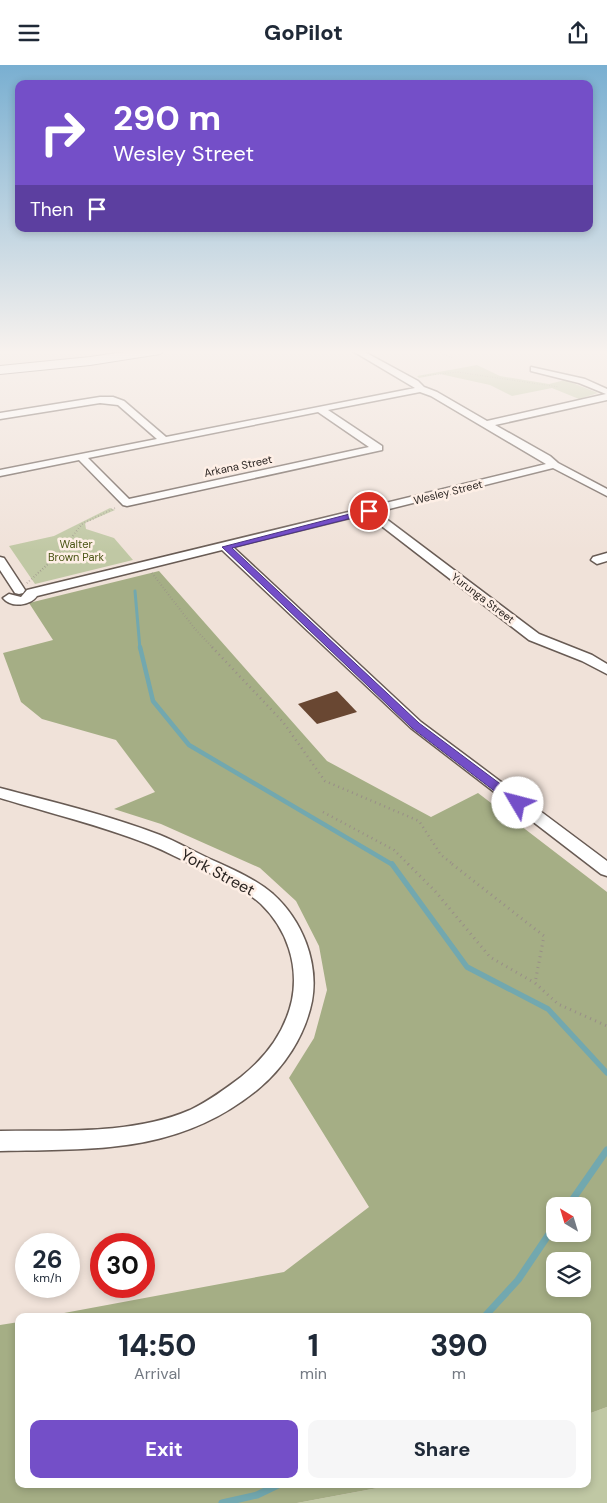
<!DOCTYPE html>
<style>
body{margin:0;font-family:"DM Sans",sans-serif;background:#f6f6f7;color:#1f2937;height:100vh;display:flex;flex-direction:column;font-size:19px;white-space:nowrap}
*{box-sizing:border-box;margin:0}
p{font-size:16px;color:#747a83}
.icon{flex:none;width:28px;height:28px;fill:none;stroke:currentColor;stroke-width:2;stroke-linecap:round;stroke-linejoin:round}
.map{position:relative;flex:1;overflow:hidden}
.sheet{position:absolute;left:15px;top:1248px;width:576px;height:175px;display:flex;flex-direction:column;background:#fff;border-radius:10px;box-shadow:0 2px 8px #0003}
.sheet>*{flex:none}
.top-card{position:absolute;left:15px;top:15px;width:578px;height:152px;border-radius:10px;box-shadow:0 2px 8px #0003;background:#744fc8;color:#fff;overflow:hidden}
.needle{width:32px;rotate:322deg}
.buttons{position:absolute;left:546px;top:1132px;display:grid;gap:10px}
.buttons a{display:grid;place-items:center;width:45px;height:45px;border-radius:10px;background:#fff;box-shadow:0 2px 8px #0003;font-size:25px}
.speed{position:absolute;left:15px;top:1168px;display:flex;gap:10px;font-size:25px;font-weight:700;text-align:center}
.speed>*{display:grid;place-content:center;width:65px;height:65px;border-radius:50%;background:#fff;box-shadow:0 2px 8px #0003;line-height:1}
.speed small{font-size:12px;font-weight:400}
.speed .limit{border:8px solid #d22;background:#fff;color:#111}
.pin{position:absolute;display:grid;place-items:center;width:42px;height:42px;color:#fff;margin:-21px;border:2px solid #fff;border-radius:50%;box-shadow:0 1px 5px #0007}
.me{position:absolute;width:55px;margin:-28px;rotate:307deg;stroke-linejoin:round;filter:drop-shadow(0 0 4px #0008)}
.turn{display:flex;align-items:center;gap:18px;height:105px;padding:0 15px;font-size:22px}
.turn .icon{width:65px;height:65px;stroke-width:2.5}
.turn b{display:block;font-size:35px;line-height:42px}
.then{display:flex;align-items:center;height:48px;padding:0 15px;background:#0003;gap:10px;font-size:19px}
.eta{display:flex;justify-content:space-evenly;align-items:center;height:85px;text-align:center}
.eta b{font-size:30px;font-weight:800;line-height:35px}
.action{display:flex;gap:10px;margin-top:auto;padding:10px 15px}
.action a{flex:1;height:58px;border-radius:10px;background:#744fc8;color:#fff;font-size:20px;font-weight:800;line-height:58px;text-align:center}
.action a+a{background:#f6f6f7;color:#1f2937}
header{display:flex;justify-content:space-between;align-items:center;height:65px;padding:0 15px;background:#fff;font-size:22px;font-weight:800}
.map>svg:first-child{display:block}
.green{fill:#c0c8a4}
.forest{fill:#a5ae85;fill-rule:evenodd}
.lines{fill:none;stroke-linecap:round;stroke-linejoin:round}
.stream-far3{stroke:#72a8af;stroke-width:3}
.stream-far2{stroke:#72a8af;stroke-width:4.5}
.stream-far1{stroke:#72a8af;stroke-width:5.5}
.stream{stroke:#72a8af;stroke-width:7}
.building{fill:#694732}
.minor-casing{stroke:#685b54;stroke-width:3}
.highway-casing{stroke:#685b54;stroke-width:2}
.path-far3{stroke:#998e88;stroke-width:1;stroke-dasharray:0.5 2;stroke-linecap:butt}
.path-far2{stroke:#998e88;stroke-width:2;stroke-dasharray:0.5 2.5;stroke-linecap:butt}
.path-far1{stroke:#998e88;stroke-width:2.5;stroke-dasharray:1 4;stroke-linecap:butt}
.path{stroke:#998e88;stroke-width:3;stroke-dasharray:1 4.5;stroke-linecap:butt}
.minor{fill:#fff;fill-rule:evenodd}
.highway{fill:#fff;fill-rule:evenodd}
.route{fill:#744fc8;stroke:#4b3382}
.labels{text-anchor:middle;stroke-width:5;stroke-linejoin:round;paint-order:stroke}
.far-street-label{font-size:11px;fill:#2b2522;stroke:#feefe6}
.far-park-label{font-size:11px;fill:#4a5514;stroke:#feefe6}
.near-street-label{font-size:16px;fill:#2b2522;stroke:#feefe6}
</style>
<header><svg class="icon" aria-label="menu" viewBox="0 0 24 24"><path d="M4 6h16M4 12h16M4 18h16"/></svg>GoPilot<svg class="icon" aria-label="share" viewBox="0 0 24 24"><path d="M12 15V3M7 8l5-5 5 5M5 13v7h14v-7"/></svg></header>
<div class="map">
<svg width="607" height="1438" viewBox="0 0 607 1438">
<rect width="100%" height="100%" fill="#f0e2d9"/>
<path class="green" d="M477,300L500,311L549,319L565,315L598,328L579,334L552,323L512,331L490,320L440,309L419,313L417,311Z
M110,443L115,445L85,458L86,464L114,473L133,495L35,519L9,481L54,471Z
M607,1342V1438H297L399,1419H588V1349Z"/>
<path class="forest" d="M159,506L327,696L431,752L478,728L607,827V1342L588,1349V1251H48L284,1207L369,1142L289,1013L314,973L327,925L319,881L296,836L260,803L161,759L114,744L155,727L116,675L42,654L21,637L3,588L53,575L29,538ZM555,1141H582V1169H555ZM555,1196H582V1224H555Z
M19,1257V1419H399L297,1438H0V1260Z"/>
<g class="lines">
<path class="stream-far3" d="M135,526L140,584"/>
<path class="stream-far2" d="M140,582L153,636L189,680L393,800"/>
<path class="stream-far1" d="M392,799L467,902L548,944L607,1008"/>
<path class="stream" d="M568,1141L607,1085
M485,1251L518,1215L555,1160
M222,1438L257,1430L280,1419"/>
</g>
<path class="building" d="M337,626L357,647L317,659L298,639Z"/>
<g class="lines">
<defs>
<path id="minor" d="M351,285H361L418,316L424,322L437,327L487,356L606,329L579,318L531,306V302L585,314L607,324V335L495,360L550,391L558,398L607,424V431L553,403L377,447L539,569L592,590L607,599V609L582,596L529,575L366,449L233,482L421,657L607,796V811L601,809L411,663L222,485L37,531C30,541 11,543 3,533L9,529L21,532L27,525L546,399L431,331L420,327L328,345L382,381V385L127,441L123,440L79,395L0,411V405L157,374L118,340L100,338L0,354V348L100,332H113L124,336L166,372L415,323ZM318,347L369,382L129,434L88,393Z
M607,488V496L597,499L591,495L593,492Z
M0,492L4,493L25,525L23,528L19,529L15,528L0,505Z
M0,723C53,737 108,750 160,770C177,777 193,786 210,794C232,804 254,813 273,829C302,855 319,897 312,936C305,971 284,1003 257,1025C178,1089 96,1084 0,1086V1066C62,1065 132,1070 190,1045C209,1036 225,1024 241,1012C266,992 285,967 292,935C299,900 287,864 261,839C243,823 221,813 199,803C182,795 166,786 148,779C100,760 49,748 0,733Z"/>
<path id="highway" d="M138,285H166L160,289L90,300L0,309V301L90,292Z"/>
</defs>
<use href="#minor" class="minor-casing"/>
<use href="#highway" class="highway-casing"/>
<path class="path-far3" d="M435,286L453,293
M423,311L457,307L559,322"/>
<path class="path-far2" d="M152,508L195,564L214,584
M27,518L58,490L82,459L117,442"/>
<path class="path-far1" d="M212,582L283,657L325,716L419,756L441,790L454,800
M323,747L394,785L409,800"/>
<path class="path" d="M408,799L435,826L490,892L535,918
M452,799L544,871L535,918L558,939L607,961"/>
<use href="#minor" class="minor"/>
<use href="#highway" class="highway"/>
</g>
<linearGradient id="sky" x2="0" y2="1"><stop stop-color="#79afd1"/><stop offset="0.59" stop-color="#f8f2ee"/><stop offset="1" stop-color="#f8f2ee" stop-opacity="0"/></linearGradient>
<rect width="607" height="486" fill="url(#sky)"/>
<path class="route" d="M369,444L373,446L372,448L232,483L419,658L523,736L524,738L523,741H514L412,663L222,482Z"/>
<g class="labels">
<g class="far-street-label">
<text transform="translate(238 401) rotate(-12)" y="4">Arkana Street</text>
<text transform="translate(448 427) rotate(-14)" y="4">Wesley Street</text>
<text transform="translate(483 533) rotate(37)" y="4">Yurunga Street</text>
</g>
<g class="far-park-label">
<text x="76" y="483">Walter<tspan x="76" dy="13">Brown Park</tspan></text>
</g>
<g class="near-street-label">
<text transform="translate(218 807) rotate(28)" y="6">York Street</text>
</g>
</g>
</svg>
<div class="buttons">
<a><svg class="needle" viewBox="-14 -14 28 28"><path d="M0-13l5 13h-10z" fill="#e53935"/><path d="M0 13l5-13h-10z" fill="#747a83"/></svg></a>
<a><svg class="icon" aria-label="layers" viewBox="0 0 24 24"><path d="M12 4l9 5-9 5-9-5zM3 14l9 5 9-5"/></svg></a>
</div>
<div class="speed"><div>26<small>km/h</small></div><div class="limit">30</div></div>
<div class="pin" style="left:369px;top:446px;background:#d93025"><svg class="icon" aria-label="arrive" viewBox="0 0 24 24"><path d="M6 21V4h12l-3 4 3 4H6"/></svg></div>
<svg class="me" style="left:518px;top:738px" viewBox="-20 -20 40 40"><circle r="19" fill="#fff"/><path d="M0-13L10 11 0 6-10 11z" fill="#744fc8"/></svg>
<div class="top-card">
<div class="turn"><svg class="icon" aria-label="right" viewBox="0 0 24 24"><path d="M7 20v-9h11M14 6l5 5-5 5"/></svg><div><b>290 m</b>Wesley Street</div></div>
<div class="then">Then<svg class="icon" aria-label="arrive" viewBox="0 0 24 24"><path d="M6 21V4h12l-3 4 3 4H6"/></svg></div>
</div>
<section class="sheet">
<div class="eta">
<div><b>14:50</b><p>Arrival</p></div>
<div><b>1</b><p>min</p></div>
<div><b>390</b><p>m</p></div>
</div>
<div class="action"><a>Exit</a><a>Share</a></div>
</section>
</div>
